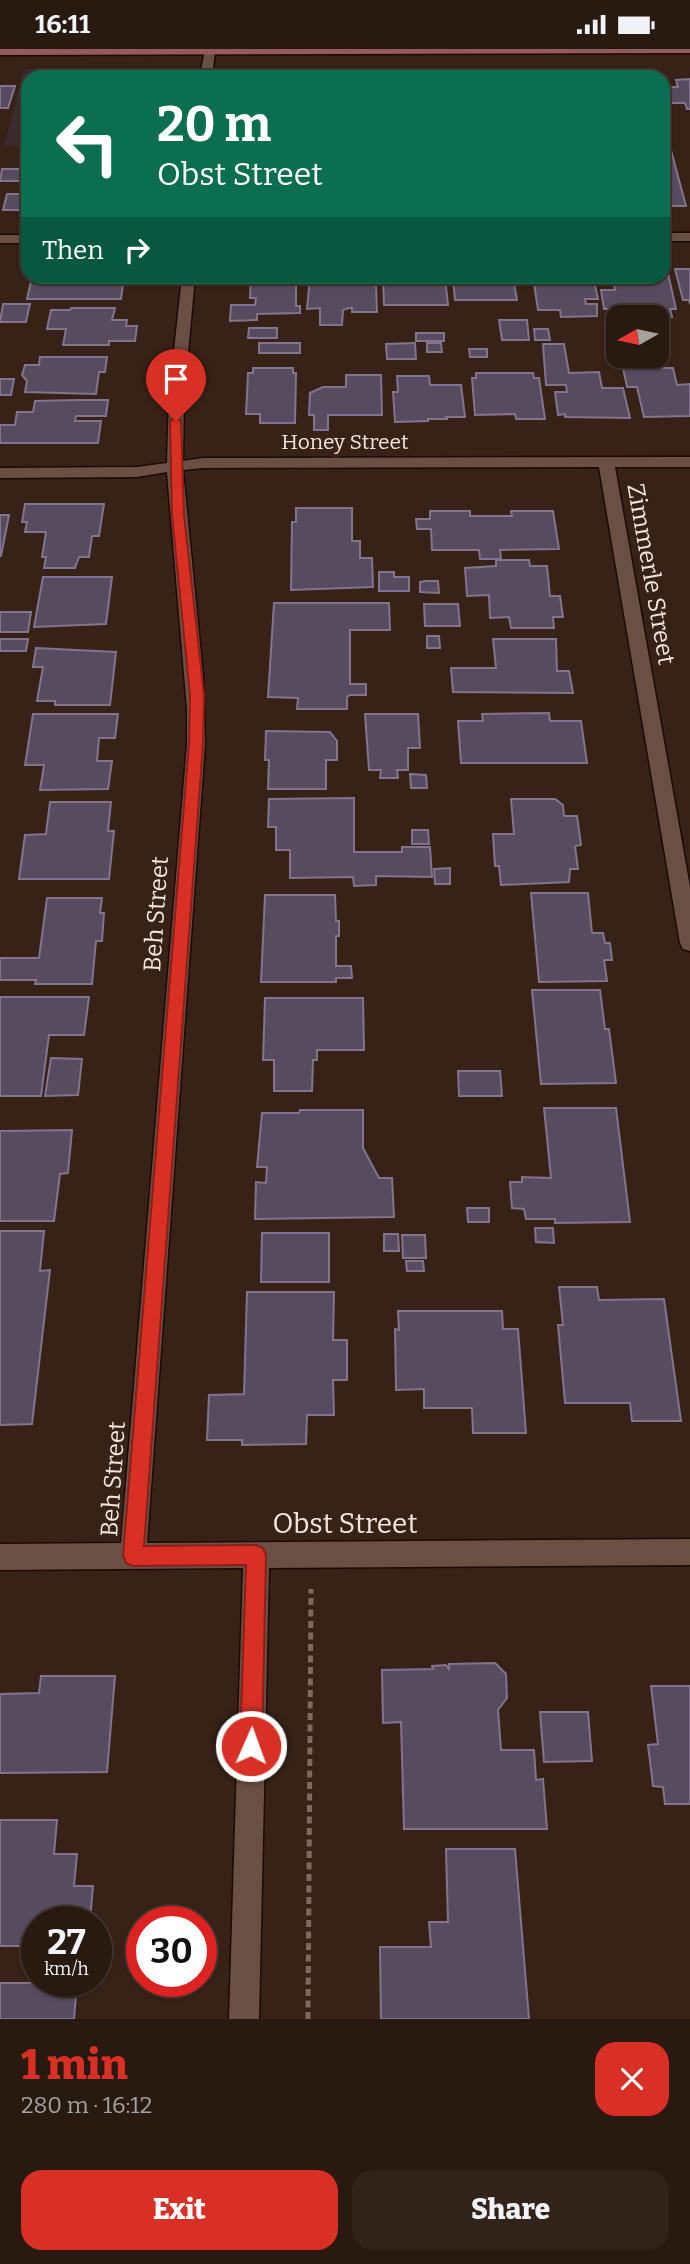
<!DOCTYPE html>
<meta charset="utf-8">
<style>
body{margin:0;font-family:Bitter,serif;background:#31231a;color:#f1f3f6;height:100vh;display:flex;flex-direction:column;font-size:26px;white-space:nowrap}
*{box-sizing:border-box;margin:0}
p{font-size:23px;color:#a5a19f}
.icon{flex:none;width:38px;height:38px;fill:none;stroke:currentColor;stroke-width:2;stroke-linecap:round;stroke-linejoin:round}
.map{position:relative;height:1970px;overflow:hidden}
.side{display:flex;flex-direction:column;background:#291a11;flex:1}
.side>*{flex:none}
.guide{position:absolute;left:21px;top:21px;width:649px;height:214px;border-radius:21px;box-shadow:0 2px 5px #0004,0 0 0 2px #453831;background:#0b6e4f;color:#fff;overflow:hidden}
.needle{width:46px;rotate:261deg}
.buttons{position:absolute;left:606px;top:256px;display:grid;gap:14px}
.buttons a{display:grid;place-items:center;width:63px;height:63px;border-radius:14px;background:#291a11;box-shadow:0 2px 5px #0004,0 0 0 2px #453831;font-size:35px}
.speed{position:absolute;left:21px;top:1857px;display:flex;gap:14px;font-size:35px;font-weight:700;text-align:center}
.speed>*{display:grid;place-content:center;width:91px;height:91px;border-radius:50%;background:#291a11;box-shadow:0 2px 5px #0004,0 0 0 2px #453831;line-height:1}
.speed small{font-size:18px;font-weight:400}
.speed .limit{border:10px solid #d22;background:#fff;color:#111}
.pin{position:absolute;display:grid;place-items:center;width:60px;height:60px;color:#fff;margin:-72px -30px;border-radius:50% 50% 50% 0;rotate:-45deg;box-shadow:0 0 7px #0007}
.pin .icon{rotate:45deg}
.me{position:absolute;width:77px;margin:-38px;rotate:2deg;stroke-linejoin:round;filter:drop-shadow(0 0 5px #0008)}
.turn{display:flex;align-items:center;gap:24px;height:147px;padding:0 21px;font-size:32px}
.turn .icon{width:91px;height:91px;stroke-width:2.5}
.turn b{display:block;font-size:49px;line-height:60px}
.then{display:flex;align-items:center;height:66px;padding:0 21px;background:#0003;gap:14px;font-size:26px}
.round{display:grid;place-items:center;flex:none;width:74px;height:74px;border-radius:21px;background:#31231a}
.head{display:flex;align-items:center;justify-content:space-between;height:119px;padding:0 21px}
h1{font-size:42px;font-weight:800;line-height:52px;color:#d93025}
.button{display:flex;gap:14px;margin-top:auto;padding:14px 21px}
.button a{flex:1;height:80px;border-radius:21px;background:#d93025;color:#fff;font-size:28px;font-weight:800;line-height:80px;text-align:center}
.button a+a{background:#31231a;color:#f1f3f6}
.status{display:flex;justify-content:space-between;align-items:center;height:49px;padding:0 35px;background:#291a11;direction:ltr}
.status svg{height:19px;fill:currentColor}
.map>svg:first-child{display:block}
.commercial{fill:#3c292e}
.green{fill:#603118}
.building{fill:#574b60;stroke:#81748c;stroke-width:2}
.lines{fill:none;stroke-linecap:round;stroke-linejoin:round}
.minor-casing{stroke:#1e0a03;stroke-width:3}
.secondary-casing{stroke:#1e0a03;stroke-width:3}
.path{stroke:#7c6960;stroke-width:5;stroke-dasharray:7 4.5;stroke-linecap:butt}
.minor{fill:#695044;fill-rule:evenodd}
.secondary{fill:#945a5e;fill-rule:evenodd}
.route{fill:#d93025;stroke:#8d1f18;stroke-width:2}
.labels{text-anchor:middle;stroke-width:7;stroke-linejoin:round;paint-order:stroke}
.far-street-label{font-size:21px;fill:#f4e5de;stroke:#372217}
.street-label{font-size:24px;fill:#f4e5de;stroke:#372217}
.near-street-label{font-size:28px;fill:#f4e5de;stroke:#372217}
</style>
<div class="status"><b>16:11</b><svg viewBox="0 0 49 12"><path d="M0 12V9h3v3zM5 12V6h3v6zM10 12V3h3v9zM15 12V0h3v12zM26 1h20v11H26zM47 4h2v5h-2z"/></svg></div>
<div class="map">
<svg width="690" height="1970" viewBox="0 0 690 1970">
<rect width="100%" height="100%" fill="#372217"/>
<path class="commercial" d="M24,20H102L101,28H28V97H4Z"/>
<path class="green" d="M256,20H330V28H244V25Z"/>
<path class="building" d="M690,30V60H687L685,54H671L666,38H678L676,31Z
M0,37H15L8,59H0Z
M668,90L686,157H663V91Z
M2,120H26L28,132H0Z
M7,145H28V161H3Z
M663,220H667L676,260H670L672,268H646L644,260H604L601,241H615L614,236L628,235L627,228H663Z
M675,220H690V255L689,251H683Z
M32,228L68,229L124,228L121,250H27Z
M251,228H296V257H300V264L257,265V271L230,272L231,256H255L256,249H250Z
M310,228H324V236H376L377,263H352V259H349L343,261L342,276H320V259L307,260Z
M420,228H445L448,256H384L383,229L421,231Z
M482,228H513L517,251H455L453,230Z
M533,228H581L583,235L595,236L598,250H585L586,255H597V267L561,268L560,261H538Z
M3,255H30L26,273H0Z
M71,259H115L112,271H127L126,277H137L135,292H109V296H63L66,280H47L51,261H70Z
M499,271H527L529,291H502Z
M249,279H277V289H248Z
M534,280H548L550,291H535Z
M416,284H444V292H416Z
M259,294H300V304H259Z
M415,294L416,310H387L386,295Z
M427,294H441L442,303H427Z
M543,295H564L569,324L599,323L602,339H623L630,369L565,368V365L558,366L555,343H567L566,336H546Z
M469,300H487V308H470Z
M621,306H638L640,317H623Z
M40,308H107L105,323H99L96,345L25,343L27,332L22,326L25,316H39Z
M253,319H293V324H296L295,374H260V365H246L248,324H253Z
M623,319H673L677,336L690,335V367L644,368L637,338H627Z
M476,324H533L534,329H539L545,370H516L515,365L475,366L472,329H476Z
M346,326H381L382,366H328V381H314V366H309L310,344L323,338H346Z
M397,327H429L430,336H461L465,368H446L447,370H428V372L395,373L393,343H398Z
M0,330H14L11,346H0Z
M79,351H108L106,367H76L75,372H101L98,394H0V376H15L17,363H33L35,352Z
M25,455H104L99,487H92L89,508H79L75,519H44L46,508H42L46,483H25L27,473H22Z
M296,459H352V492H360V509H372L373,538L291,541L292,473H296Z
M430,462H470V467H512L511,462H553L559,500L500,501L501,510H480L479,501H432L431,480H417L416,470H430Z
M0,466H9L1,507H0Z
M496,511H529L530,517H547L550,547H560L563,568H553L554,579H511L509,568L490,569L489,546L467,547L465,519L496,517Z
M379,523H394V528H409V542H379Z
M43,528H112L106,575L34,578Z
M425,532H438L439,544L420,543V533Z
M274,554H389L390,581H350V635H366V646H350L347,648V660H297L298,649L268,648Z
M424,555H458L460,577H425Z
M0,563H31L28,583H0Z
M427,587H439L440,599H427Z
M0,590H28L26,602H0Z
M493,590H556L557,622H569L573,644L453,643L451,619H496Z
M36,599L116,603L110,656H55V652H37L43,618H33Z
M549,664L550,672H581L587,714H461L458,672H483L482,665Z
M33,665H118L115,689H99L97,712H112L108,740L40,741L44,716H25Z
M365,665H418L420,699H408V721H397L398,729H380L381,721H369Z
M266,682L330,683L337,692V711H326V740H268L269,711H265Z
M410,725L426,726L427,739H411Z
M354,749V803H402V798H430L432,828L376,827V836L354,837L353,828L290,829V801H276V778H268L269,750Z
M511,750H555L563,756L564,767H577L581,796L575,797L578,820H570L569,833L501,836L499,817H495L493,785H514Z
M50,753H111L108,782H114L109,830H19L25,786L46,785Z
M412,781H428L429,795H412Z
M450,819V835H435L434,820Z
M531,844H588L592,884H603L605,894H610L612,911H604L607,932L539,933Z
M265,846H335L336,872H339V887H336V917H351L352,929H336V933H261Z
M47,849H102L100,864H104L102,892H96L92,935H35L36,931H0V909H39Z
M532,941H600L605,980H609L616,1034L541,1035Z
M0,948H89L84,986H49L41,1047H0Z
M265,949H363L364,1001H317V1011H313L312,1042H274V1011H263Z
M51,1009L82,1010L78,1046L45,1047Z
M458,1022H500L502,1047H459Z
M544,1059H616L630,1173L555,1174V1170H526L524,1160L512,1159L510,1133H522V1128L551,1129Z
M300,1061H363V1099L379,1129H392L394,1168L255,1170L256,1133L266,1134L267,1118H257L262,1064H299Z
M72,1081L68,1124L60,1125L54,1172H0V1082Z
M467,1159H489V1173H468Z
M535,1179H553L554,1194L536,1193Z
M0,1182H44L40,1222L50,1221L32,1375L0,1376Z
M262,1184H329V1233H261Z
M384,1185H398L399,1202H384Z
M402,1186H425L426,1209H403Z
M406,1212H423L424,1222H407Z
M559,1238H597L599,1251L664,1250L681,1372H632L630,1354H565L558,1276H563Z
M247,1243H334L333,1291H347V1331H333L334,1366H307L306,1395L242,1396V1391H207L209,1346L244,1345Z
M398,1262H502L503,1280H518L526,1384H473L472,1359H424V1340L396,1341L395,1280L399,1281Z
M495,1614L506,1625L507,1649L498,1661L501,1701H534L536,1731L543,1730L547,1780H404L401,1673L383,1674L382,1621L433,1620L432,1617L446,1616L449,1620V1615Z
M41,1627H115L107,1723L0,1724V1645L39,1644Z
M651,1637H690V1755H665L663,1738L653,1737L648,1696L658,1695Z
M540,1663H588L592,1712L544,1713Z
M0,1771H57L54,1805H77L74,1837H93L90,1872H37V1897H0Z
M446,1800H515L529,1970H381L380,1898H431L429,1873H448Z
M0,1934H77L74,1970H0Z"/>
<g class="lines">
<defs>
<path id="minor" d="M205,0L215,2L212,28H200Z
M663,184H690V192H663Z
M0,186H28V194H0Z
M182,228H195L184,347L183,412L203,409L690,408V418H615L690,838V902L683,900L680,894L599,418L203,419L183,421L203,626L205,695L147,1494L690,1490V1516L269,1519L259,1970H229L243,1519L0,1521V1495L121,1494L187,695V660L167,423L137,428L0,429V419L137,418L167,414L169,347Z"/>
<path id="secondary" d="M0,0H690V4L0,6Z"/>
</defs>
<use href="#minor" class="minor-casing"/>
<use href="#secondary" class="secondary-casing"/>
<path class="path" d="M308,1970L311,1540"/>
<use href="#minor" class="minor"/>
<use href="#secondary" class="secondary"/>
</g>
<path class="route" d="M176,368L181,372L184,466L204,646L203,695L144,1497L256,1496L263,1499L266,1506L262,1697L258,1704L251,1708L243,1704L240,1697L246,1516L133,1517L126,1514L123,1507L189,695L190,646L172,466L170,372Z"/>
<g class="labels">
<g class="far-street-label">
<text x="345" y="400">Honey Street</text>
</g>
<g class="street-label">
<text transform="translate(651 525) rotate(80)" y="8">Zimmerle Street</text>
<text transform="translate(156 865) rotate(-86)" y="8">Beh Street</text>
<text transform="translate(113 1430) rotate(-86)" y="8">Beh Street</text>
</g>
<g class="near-street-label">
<text x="345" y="1484">Obst Street</text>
</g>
</g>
</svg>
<div class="buttons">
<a><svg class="needle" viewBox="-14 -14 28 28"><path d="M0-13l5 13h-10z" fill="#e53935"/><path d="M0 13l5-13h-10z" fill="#a5a19f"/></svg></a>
</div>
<div class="speed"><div>27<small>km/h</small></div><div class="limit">30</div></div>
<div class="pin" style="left:176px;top:372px;background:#d93025"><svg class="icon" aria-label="arrive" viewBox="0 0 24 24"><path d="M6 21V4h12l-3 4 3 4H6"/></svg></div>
<svg class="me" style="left:251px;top:1697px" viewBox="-20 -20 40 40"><circle r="17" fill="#d93025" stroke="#fff" stroke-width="3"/><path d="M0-11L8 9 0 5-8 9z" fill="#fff"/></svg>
<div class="guide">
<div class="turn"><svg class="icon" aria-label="left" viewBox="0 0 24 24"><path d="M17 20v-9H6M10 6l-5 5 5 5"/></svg><div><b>20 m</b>Obst Street</div></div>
<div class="then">Then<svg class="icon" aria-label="right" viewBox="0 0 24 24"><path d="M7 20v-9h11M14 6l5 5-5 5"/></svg></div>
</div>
</div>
<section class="side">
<div class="head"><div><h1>1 min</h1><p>280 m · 16:12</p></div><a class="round" style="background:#d93025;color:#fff"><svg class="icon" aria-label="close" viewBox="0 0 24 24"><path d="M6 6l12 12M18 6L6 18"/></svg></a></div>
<div class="button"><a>Exit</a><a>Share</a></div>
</section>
